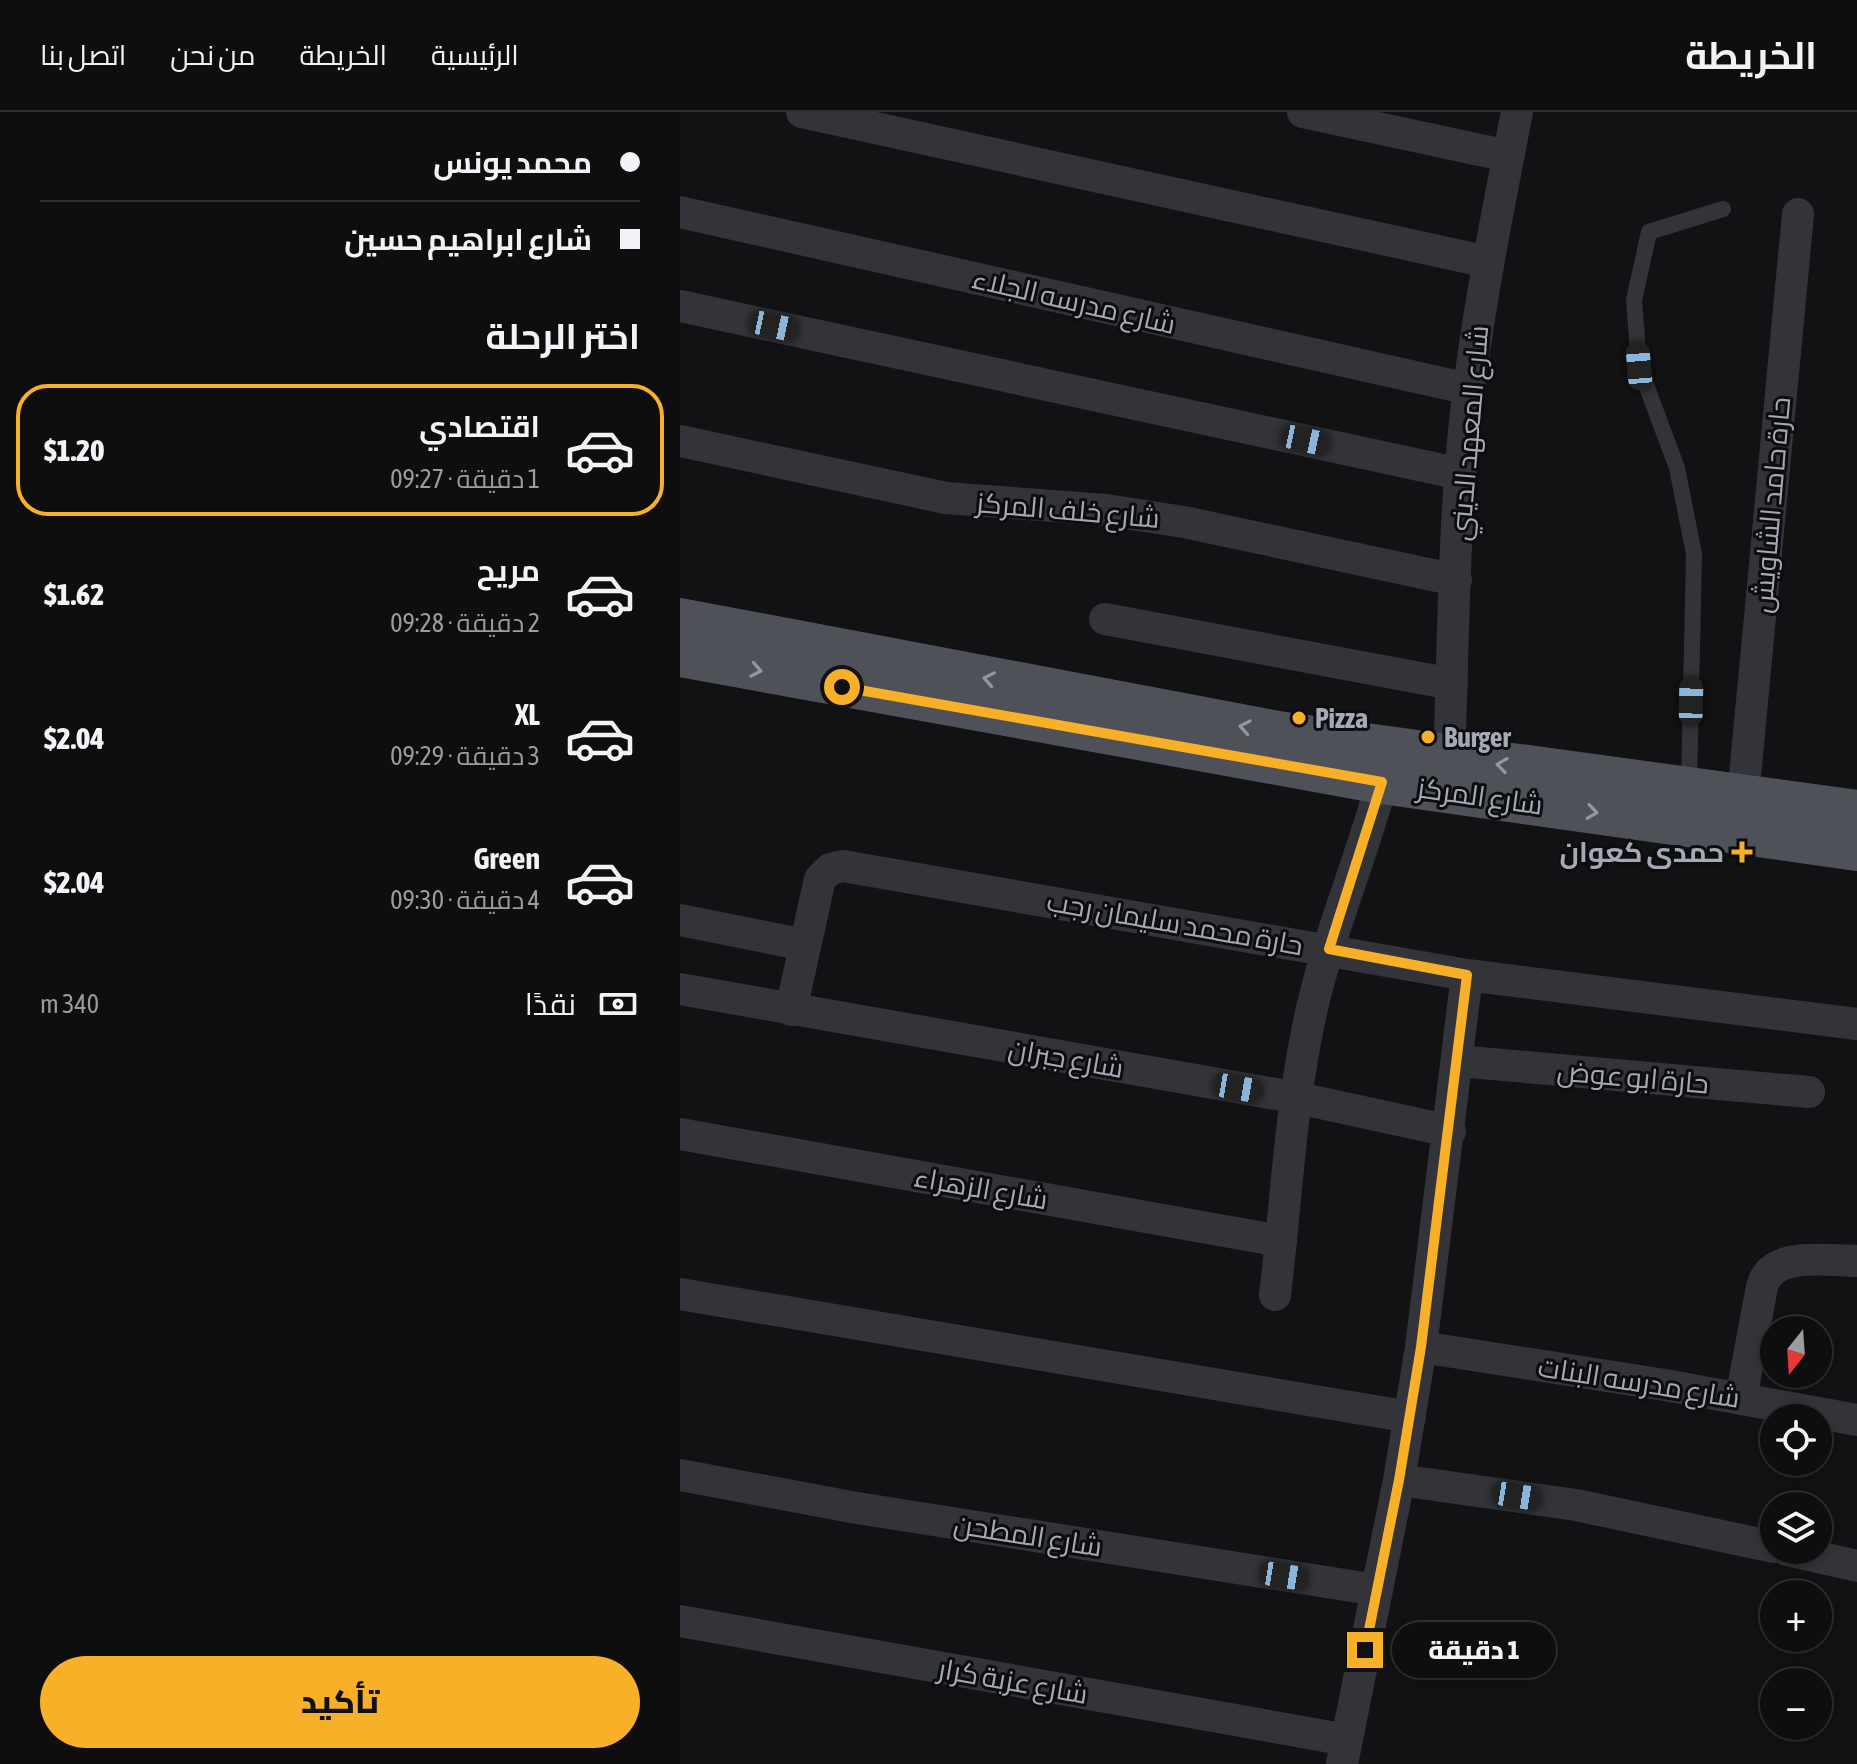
<!DOCTYPE html>
<html lang="ar">
<head>
<meta charset="utf-8">
<style>
  :root { --surface:#0e0e0f; --page:#1c1c1d; --text:#f1f3f6; --muted:#9b9c9e; --line:#2e2e2f; --accent:#f7b027 }
  body { margin:0; font-family:"Asap Condensed",Cairo,sans-serif; background:var(--page); color:var(--text); direction:rtl; height:100vh; display:flex; flex-direction:column; font-size:30px; white-space:nowrap }
  * { box-sizing:border-box; margin:0 }
  p { font-size:26px; color:var(--muted) }
  .icon { flex:none; width:44px; height:44px; fill:none; stroke:currentColor; stroke-width:2; stroke-linecap:round; stroke-linejoin:round }
  .map { position:relative; flex:1; overflow:hidden; direction:ltr }
  .sheet { display:flex; flex-direction:column; background:var(--surface); width:680px }
  .sheet>* { flex:none }
  .top-card { display:grid; align-content:center; height:176px; padding:0 40px; background:var(--surface) }
  .needle { width:52px; rotate:197deg }
  .controls { position:absolute; left:1080px; top:1204px; display:grid; gap:16px }
  .controls a { display:grid; place-items:center; width:72px; height:72px; border-radius:50%; background:var(--surface); box-shadow:0 4px 12px #0003,0 0 0 2px var(--line); font-size:40px }
  .end { position:absolute; width:36px; height:36px; margin:-18px; border:10px solid #f7b027; background:#111; box-shadow:0 0 0 4px #111 }
  .from { border-radius:50% }
  .bubble { position:absolute; height:56px; border-radius:28px; background:var(--surface); box-shadow:0 4px 12px #0003,0 0 0 2px var(--line); font-size:26px; font-weight:800; line-height:56px; text-align:center; direction:rtl }
  .car { position:absolute; width:24px; height:48px; margin:-24px -12px; border-radius:10px; box-shadow:0 0 6px 2px #0007; background:linear-gradient(#222 24%,#8ab4d8 0 40%,#222 0 76%,#8ab4d8 0 86%,#222 0) }
  .top-card b { display:flex; align-items:center; gap:28px; height:76px; font-size:30px }
  .top-card b+b { border-top:2px solid var(--line) }
  .top-card i { width:20px; height:20px; background:var(--text) }
  ul { padding:0; list-style:none }
  li { display:flex; align-items:center; gap:24px; height:132px; margin:0 16px 12px; padding:0 24px; border:4px solid transparent; border-radius:32px }
  li div { flex:1 }
  li b { display:block; font-size:30px }
  li em { font-style:normal; font-weight:800 }
  li.on { border-color:var(--accent) }
  li>.icon { width:72px; height:72px; stroke-width:1.5 }
  h2 { padding:0 40px; font-size:36px; line-height:96px }
  .pay { display:flex; align-items:center; gap:20px; height:88px; padding:0 40px; font-size:30px }
  .pay p { margin-inline-start:auto }
  .action { display:flex; gap:16px; margin-top:auto; padding:16px 40px }
  .action a { flex:1; height:92px; border-radius:48px; background:var(--accent); color:#111; font-size:32px; font-weight:800; line-height:92px; text-align:center }
  header { display:flex; align-items:center; gap:48px; box-sizing:border-box; height:112px; padding:0 40px; background:var(--surface); border-bottom:2px solid var(--line) }
  header strong { font-size:38px }
  nav { display:flex; gap:44px; margin-inline-start:auto; font-size:28px }
  main { display:flex; flex:1; min-height:0 }
  .map>svg:first-child { display:block }
  .lines { fill:none; stroke-linecap:round; stroke-linejoin:round }
  .lane { stroke:#333439; stroke-width:16 }
  .street { stroke:#333439; stroke-width:32 }
  .primary { stroke:#4f5158; stroke-width:44 }
  .oneway { stroke:#9297a2 }
  .route { stroke:#f7b027; stroke-width:10 }
  .poi-dot { fill:#f7b027; stroke:#0d0d0f; stroke-width:3 }
  .labels { text-anchor:middle; dominant-baseline:central; stroke-width:6; stroke-linejoin:round; paint-order:stroke }
  .street-label { font-size:28px; fill:#a3a9b5; stroke:#0d0d0f }
  .poi-label { font-size:28px; font-weight:bold; fill:#a3a9b5; stroke:#0d0d0f; text-anchor:start }
</style>
</head>
<body>
<header>
<strong>الخريطة</strong>
<nav><a>الرئيسية</a><a>الخريطة</a><a>من نحن</a><a>اتصل بنا</a></nav>
</header>
<main>
<div class="map">
<svg width="1177" height="1652" viewBox="0 0 1177 1652">
  <rect width="100%" height="100%" fill="#121214"/>
  <g class="lines">
    <!-- lane -->
    <path class="lane" d="M 1009,674 L 1014,442 L 997,356 L 959,254 L 954,188 L 969,120 L 1043,97"/>
    <!-- street -->
    <path class="street" d="M 122,0 L 808,150
      M 623,0 L 828,44
      M 0,100 L 789,277
      M 0,194 L 781,362
      M 0,329 L 266,386 L 426,398 L 504,410 L 776,468
      M 425,507 L 772,572
      M 769,646 C 774,523 773,398 789,276 C 801,183 819,92 837,0
      M 1063,685 L 1118,102
      M 0,808 L 125,833
      M 0,877 L 618,986 L 770,1019
      M 111,898 L 140,767 L 150,757 L 163,754 L 787,863 L 1177,912
      M 778,949 L 1129,980
      M 0,1022 L 601,1129
      M 0,1182 L 730,1305
      M 595,1183 C 606,1093 610,999 629,910 C 646,828 680,751 702,670
      M 741,1235 L 985,1273 L 1177,1308
      M 1061,1287 L 1082,1175 C 1091,1138 1147,1149 1177,1149
      M 0,1363 L 171,1395 L 697,1478
      M 719,1368 L 896,1393 L 1094,1435
      M 1107,1438 L 1177,1454
      M 0,1509 L 667,1628
      M 662,1652 L 719,1368 L 741,1235 L 787,863"/>
    <!-- primary -->
    <path class="primary" d="M 0,508 L 598,621 L 1177,700
      M 0,543 L 702,670 L 1177,737"/>
  </g>
  <!-- one-way arrows -->
  <defs><path id="oneway-chevron" d="M-2-3.5L2.5 0L-2 3.5" fill="none" stroke-width="1.6" stroke-linecap="round" stroke-linejoin="round" transform="scale(2)"/></defs>
  <g class="oneway">
    <use href="#oneway-chevron" transform="translate(76 558) rotate(11)"/>
    <use href="#oneway-chevron" transform="translate(309 567) rotate(-169)"/>
    <use href="#oneway-chevron" transform="translate(565 615) rotate(-170)"/>
    <use href="#oneway-chevron" transform="translate(822 653) rotate(-172)"/>
    <use href="#oneway-chevron" transform="translate(912 700) rotate(8)"/>
  </g>
  <g class="lines">
    <!-- route -->
    <path class="route" d="M 162,575 L 702,670 L 649,837 L 787,863 L 741,1235 L 719,1368 L 685,1538"/>
  </g>
  <!-- markers -->
  <g class="poi-dot">
    <circle cx="619" cy="606" r="8"/>
    <circle cx="748" cy="625" r="8"/>
    <path d="M1058 728h8v8h8v8h-8v8h-8v-8h-8v-8h8z"/>
  </g>
  <g class="labels">
    <!-- street labels -->
    <g class="street-label">
      <text transform="translate(394 189) rotate(13)">شارع مدرسه الجلاء</text>
      <text transform="translate(789 321) rotate(-85)">شارع المعهد الديني</text>
      <text transform="translate(1091 393) rotate(-85)">حارة حامد الشاويش</text>
      <text transform="translate(388 398) rotate(5)">شارع خلف المركز</text>
      <text transform="translate(800 684) rotate(8)">شارع المركز</text>
      <text transform="translate(495 811) rotate(10)">حارة محمد سليمان رجب</text>
      <text transform="translate(386 946) rotate(10)">شارع جبران</text>
      <text transform="translate(953 965) rotate(5)">حارة ابو عوض</text>
      <text transform="translate(301 1076) rotate(10)">شارع الزهراء</text>
      <text transform="translate(959 1270) rotate(9)">شارع مدرسه البنات</text>
      <text transform="translate(348 1423) rotate(9)">شارع المطحن</text>
      <text transform="translate(333 1569) rotate(10)">شارع عزبة كرار</text>
    </g>
    <!-- poi labels -->
    <g class="poi-label">
      <text x="635" y="606">Pizza</text>
      <text x="764" y="625">Burger</text>
      <text x="1044" y="740" text-anchor="end">حمدى كعوان</text>
    </g>
  </g>
</svg>
<div class="controls">
<a><svg class="needle" viewBox="-14 -14 28 28"><path d="M0-13l5 13h-10z" fill="#e53935"/><path d="M0 13l5-13h-10z" fill="#9b9c9e"/></svg></a>
<a><svg class="icon" aria-label="locate" viewBox="0 0 24 24"><circle cx="12" cy="12" r="6"/><path d="M12 2v4M12 18v4M2 12h4M18 12h4"/></svg></a>
<a><svg class="icon" aria-label="layers" viewBox="0 0 24 24"><path d="M12 4l9 5-9 5-9-5zM3 14l9 5 9-5"/></svg></a>
<a>+</a>
<a>−</a>
</div>
<i class="end from" style="left:162px;top:575px"></i>
<i class="end" style="left:685px;top:1538px"></i>
<div class="bubble" style="left:712px;top:1510px;width:164px">1 دقيقة</div>
<i class="car" style="left:94px;top:214px;rotate:102deg"></i>
<i class="car" style="left:959px;top:254px;rotate:355deg"></i>
<i class="car" style="left:625px;top:328px;rotate:102deg"></i>
<i class="car" style="left:1011px;top:589px;rotate:1deg"></i>
<i class="car" style="left:558px;top:976px;rotate:100deg"></i>
<i class="car" style="left:837px;top:1384px;rotate:99deg"></i>
<i class="car" style="left:604px;top:1464px;rotate:99deg"></i>
</div>
<section class="sheet">
<div class="top-card">
<b><i class="from"></i>محمد يونس</b>
<b><i></i>شارع ابراهيم حسين</b>
</div>
<h2>اختر الرحلة</h2>
<ul>
<li class="on"><svg class="icon" aria-label="car" viewBox="0 0 24 24"><path d="M5 17H2v-5l4-1 3-4h7l3 4 3 1v5h-3M9 17h6M6 11h13"/><circle cx="7" cy="17" r="2"/><circle cx="17" cy="17" r="2"/></svg><div><b>اقتصادي</b><p>1 دقيقة · 09:27</p></div><em>$1.20</em></li>
<li><svg class="icon" aria-label="car" viewBox="0 0 24 24"><path d="M5 17H2v-5l4-1 3-4h7l3 4 3 1v5h-3M9 17h6M6 11h13"/><circle cx="7" cy="17" r="2"/><circle cx="17" cy="17" r="2"/></svg><div><b>مريح</b><p>2 دقيقة · 09:28</p></div><em>$1.62</em></li>
<li><svg class="icon" aria-label="car" viewBox="0 0 24 24"><path d="M5 17H2v-5l4-1 3-4h7l3 4 3 1v5h-3M9 17h6M6 11h13"/><circle cx="7" cy="17" r="2"/><circle cx="17" cy="17" r="2"/></svg><div><b>XL</b><p>3 دقيقة · 09:29</p></div><em>$2.04</em></li>
<li><svg class="icon" aria-label="car" viewBox="0 0 24 24"><path d="M5 17H2v-5l4-1 3-4h7l3 4 3 1v5h-3M9 17h6M6 11h13"/><circle cx="7" cy="17" r="2"/><circle cx="17" cy="17" r="2"/></svg><div><b>Green</b><p>4 دقيقة · 09:30</p></div><em>$2.04</em></li>
</ul>
<div class="pay"><svg class="icon" aria-label="cash" viewBox="0 0 24 24"><path d="M3 7h18v10H3z"/><circle cx="12" cy="12" r="2"/></svg>نقدًا<p>340 m</p></div>
<div class="action"><a>تأكيد</a></div>
</section>
</main>
</body>
</html>
